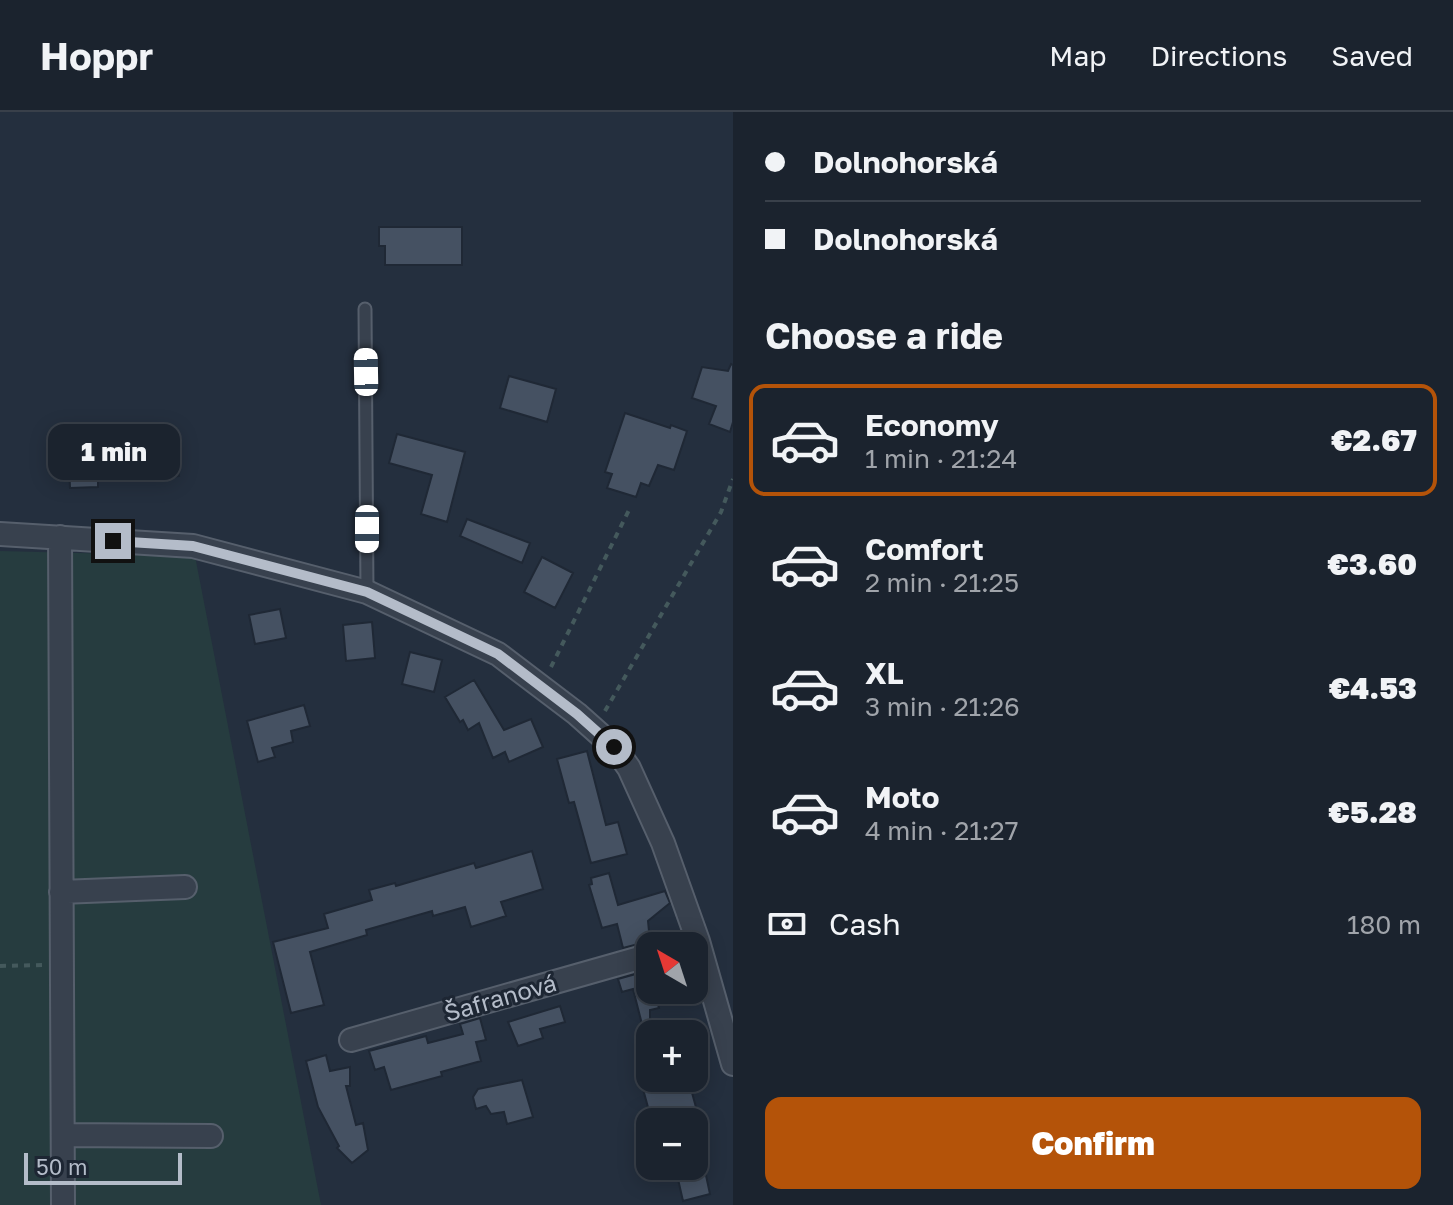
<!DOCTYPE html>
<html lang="en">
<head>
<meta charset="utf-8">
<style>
  :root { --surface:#1b232e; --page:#282f3a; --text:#f1f3f6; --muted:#a0a4aa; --line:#39404a; --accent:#b45309 }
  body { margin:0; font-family:"Golos Text",sans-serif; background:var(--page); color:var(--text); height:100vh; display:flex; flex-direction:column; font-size:30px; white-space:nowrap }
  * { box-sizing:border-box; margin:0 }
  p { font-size:26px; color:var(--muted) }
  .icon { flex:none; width:44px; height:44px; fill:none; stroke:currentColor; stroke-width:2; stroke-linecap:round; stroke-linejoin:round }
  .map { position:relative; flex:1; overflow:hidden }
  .sheet { display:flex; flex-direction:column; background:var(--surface); width:720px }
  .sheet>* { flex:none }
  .banner { display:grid; align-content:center; height:176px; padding:0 32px; background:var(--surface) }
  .needle { width:52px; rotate:321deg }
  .buttons { position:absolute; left:636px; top:820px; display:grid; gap:16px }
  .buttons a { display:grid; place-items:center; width:72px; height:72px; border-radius:16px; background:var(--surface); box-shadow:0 4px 20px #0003,0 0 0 2px var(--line); font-size:40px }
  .scale { position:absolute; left:24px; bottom:20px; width:158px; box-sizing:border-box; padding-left:8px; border:4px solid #b4bcc9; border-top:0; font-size:22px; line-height:28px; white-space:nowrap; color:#b4bcc9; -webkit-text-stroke:6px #1d2633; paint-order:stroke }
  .end { position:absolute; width:36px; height:36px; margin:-18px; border:10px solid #b4bcc9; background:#111; box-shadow:0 0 0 4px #111 }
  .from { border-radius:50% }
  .bubble { position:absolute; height:56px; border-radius:16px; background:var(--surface); box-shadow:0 4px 20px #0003,0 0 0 2px var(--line); font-size:26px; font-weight:800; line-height:56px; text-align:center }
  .car { position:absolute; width:24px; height:48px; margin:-24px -12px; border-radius:10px; box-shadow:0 0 6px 2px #0007; background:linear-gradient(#fff 24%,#345 0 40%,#fff 0 76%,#345 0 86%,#fff 0) }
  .banner b { display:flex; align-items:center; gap:28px; height:76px; font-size:30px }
  .banner b+b { border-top:2px solid var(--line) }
  .banner i { width:20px; height:20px; background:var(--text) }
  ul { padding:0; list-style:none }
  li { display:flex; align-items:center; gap:24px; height:112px; margin:0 16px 12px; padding:0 16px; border:4px solid transparent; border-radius:16px }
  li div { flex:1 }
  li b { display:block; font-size:30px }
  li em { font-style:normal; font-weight:800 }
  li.current { border-color:var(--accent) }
  li>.icon { width:72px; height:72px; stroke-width:1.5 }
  h2 { padding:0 32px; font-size:36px; line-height:96px }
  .pay { display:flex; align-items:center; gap:20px; height:88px; padding:0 32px; font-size:30px }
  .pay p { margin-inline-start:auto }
  .primary-button { display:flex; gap:16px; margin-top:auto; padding:16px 32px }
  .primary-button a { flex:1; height:92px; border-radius:16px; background:var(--accent); color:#fff; font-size:32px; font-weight:800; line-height:92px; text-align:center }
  header { display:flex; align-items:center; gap:48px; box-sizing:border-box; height:112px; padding:0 40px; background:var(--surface); border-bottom:2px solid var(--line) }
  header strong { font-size:38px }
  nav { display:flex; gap:44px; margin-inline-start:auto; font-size:28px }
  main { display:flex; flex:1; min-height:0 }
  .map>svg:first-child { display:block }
  .green { fill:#263c3f }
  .building { fill:#455162; stroke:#1f2835; stroke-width:2 }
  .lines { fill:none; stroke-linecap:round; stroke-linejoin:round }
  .service-casing { stroke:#565f6c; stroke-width:15 }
  .minor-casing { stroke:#565f6c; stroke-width:26 }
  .path { stroke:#44595c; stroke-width:4; stroke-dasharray:6 6; stroke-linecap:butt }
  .service { stroke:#38414e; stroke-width:11 }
  .minor { stroke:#38414e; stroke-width:22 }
  .route { stroke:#b4bcc9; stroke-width:10 }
  .labels { text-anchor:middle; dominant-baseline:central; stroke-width:6; stroke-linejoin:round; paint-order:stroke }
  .street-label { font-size:24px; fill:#b4bcc9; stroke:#1d2633 }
</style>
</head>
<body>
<header>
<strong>Hoppr</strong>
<nav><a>Map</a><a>Directions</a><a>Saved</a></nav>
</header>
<main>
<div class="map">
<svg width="733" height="1093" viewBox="0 0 733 1093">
  <rect width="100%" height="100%" fill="#242f3e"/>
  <!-- green -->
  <path class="green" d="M 0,439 L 195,444 L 321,1093 L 0,1093 Z"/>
  <!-- building -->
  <path class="building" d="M 379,115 L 462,115 L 462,153 L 385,153 L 385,134 L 379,134 Z
    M 731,252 L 733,253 L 733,310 L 730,320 L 709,312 L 716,294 L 692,286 L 702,255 L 728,259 Z
    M 509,264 L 556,277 L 547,310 L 500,296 Z
    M 625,301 L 670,316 L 671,313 L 687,319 L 674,358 L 658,353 L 649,374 L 641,371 L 636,385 L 607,376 L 612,362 L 605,360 Z
    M 157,316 L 159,337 L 176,335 L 179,364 L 144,369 L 98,367 L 98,375 L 70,376 L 69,350 L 127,348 L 125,320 Z
    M 397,322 L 465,340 L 447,410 L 421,402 L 432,363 L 389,351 Z
    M 467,407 L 530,431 L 522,451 L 460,424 Z
    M 542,445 L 573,461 L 555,496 L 524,480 Z
    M 280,497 L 286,526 L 255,532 L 249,503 Z
    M 372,510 L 375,546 L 346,549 L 343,513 Z
    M 410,540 L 442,548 L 434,580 L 402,572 Z
    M 474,568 L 504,618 L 531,607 L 543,635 L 509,650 L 505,640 L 493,646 L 479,611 L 468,618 L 463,608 L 460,610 L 445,585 Z
    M 304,593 L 310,614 L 291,619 L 293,630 L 272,636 L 275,645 L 258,650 L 247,609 Z
    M 587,639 L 606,713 L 618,710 L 627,742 L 591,751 L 574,690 L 569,691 L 557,647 Z
    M 532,739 L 543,777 L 501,790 L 506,804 L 471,815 L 465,795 L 433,804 L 432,799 L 366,818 L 367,823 L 310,840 L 324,893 L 291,901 L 273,830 L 328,816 L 324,802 L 372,788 L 369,778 L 395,771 L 396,774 L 474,751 L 476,756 Z
    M 609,761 L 618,793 L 665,779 L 670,791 L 648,809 L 650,829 L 623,836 L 617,812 L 602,816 L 589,773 L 592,772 L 591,766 Z
    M 650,858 L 650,878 L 654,878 L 659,896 L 650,898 L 650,919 L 644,920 L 633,877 L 622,880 L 618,867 Z
    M 560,894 L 565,910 L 540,917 L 543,926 L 518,934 L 508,910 Z
    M 480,906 L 486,928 L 476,930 L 481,949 L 441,960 L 442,964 L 391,978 L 384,955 L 375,958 L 369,939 L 426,924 L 428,931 L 463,922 L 460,912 Z
    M 326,943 L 330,959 L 350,955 L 350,974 L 346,974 L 356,1013 L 363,1011 L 368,1038 L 352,1051 L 337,1036 L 339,1034 L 318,995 L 306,949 Z
    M 640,966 L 688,966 L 700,1010 L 652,1010 Z
    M 522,968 L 533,1005 L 507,1012 L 504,1000 L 491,1002 L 486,994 L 476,997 L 473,985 L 478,977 Z
    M 675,1054 L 704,1054 L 710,1082 L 683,1089 Z"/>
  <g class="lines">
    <!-- service casing -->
    <g class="service-casing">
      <path id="service" d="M 365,197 L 367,480"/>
    </g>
    <!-- minor casing -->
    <g class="minor-casing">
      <path id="minor" d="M 0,422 L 193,434 L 367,480 L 498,542 L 577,602 L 614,635 L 629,656 L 663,731 L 698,829 L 733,952
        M 60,425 L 63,1093
        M 61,780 L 185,775
        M 351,928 L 650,843
        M 63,1023 L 211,1024"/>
    </g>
    <!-- path -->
    <path class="path" d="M 551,555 L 630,396
      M 605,599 L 721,400 L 733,367
      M 0,854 L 42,853"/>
    <!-- service -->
    <use href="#service" class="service"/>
    <!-- minor -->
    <use href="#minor" class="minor"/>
  </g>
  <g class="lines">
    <!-- route -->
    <path class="route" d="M 113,429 L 193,434 L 367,480 L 498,542 L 577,602 L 614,635"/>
  </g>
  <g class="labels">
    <!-- street labels -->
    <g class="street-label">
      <text transform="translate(500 885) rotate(-16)">Šafranová</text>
    </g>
  </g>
</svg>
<div class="buttons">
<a><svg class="needle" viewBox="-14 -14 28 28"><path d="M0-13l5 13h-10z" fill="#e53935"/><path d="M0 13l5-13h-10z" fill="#a0a4aa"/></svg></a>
<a>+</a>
<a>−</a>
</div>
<div class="scale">50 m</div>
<i class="end from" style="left:614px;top:635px"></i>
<i class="end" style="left:113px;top:429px"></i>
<div class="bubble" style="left:48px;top:312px;width:132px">1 min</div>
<i class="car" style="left:366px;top:260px;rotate:359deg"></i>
<i class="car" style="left:367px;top:417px;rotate:180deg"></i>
</div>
<section class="sheet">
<div class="banner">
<b><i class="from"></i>Dolnohorská</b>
<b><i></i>Dolnohorská</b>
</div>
<h2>Choose a ride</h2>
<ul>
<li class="current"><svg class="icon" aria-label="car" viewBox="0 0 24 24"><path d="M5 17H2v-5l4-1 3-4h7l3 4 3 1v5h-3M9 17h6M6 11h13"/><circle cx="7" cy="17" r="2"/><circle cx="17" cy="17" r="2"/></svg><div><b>Economy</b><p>1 min · 21:24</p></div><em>€2.67</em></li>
<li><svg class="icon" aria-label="car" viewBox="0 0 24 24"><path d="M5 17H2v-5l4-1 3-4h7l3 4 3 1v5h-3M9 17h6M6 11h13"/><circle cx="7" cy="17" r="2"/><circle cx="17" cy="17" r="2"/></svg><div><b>Comfort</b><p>2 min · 21:25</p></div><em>€3.60</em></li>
<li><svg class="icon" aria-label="car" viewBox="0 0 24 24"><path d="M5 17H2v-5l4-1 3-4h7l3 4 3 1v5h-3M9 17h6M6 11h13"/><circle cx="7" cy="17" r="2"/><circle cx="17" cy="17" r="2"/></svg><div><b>XL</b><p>3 min · 21:26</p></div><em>€4.53</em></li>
<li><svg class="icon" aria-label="car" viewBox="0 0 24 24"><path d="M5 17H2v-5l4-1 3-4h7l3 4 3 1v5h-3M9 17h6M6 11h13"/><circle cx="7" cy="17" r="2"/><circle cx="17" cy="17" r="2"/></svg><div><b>Moto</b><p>4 min · 21:27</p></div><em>€5.28</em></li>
</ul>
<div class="pay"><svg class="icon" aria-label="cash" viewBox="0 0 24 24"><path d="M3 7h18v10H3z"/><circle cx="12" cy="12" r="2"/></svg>Cash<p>180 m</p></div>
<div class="primary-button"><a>Confirm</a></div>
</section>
</main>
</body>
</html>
